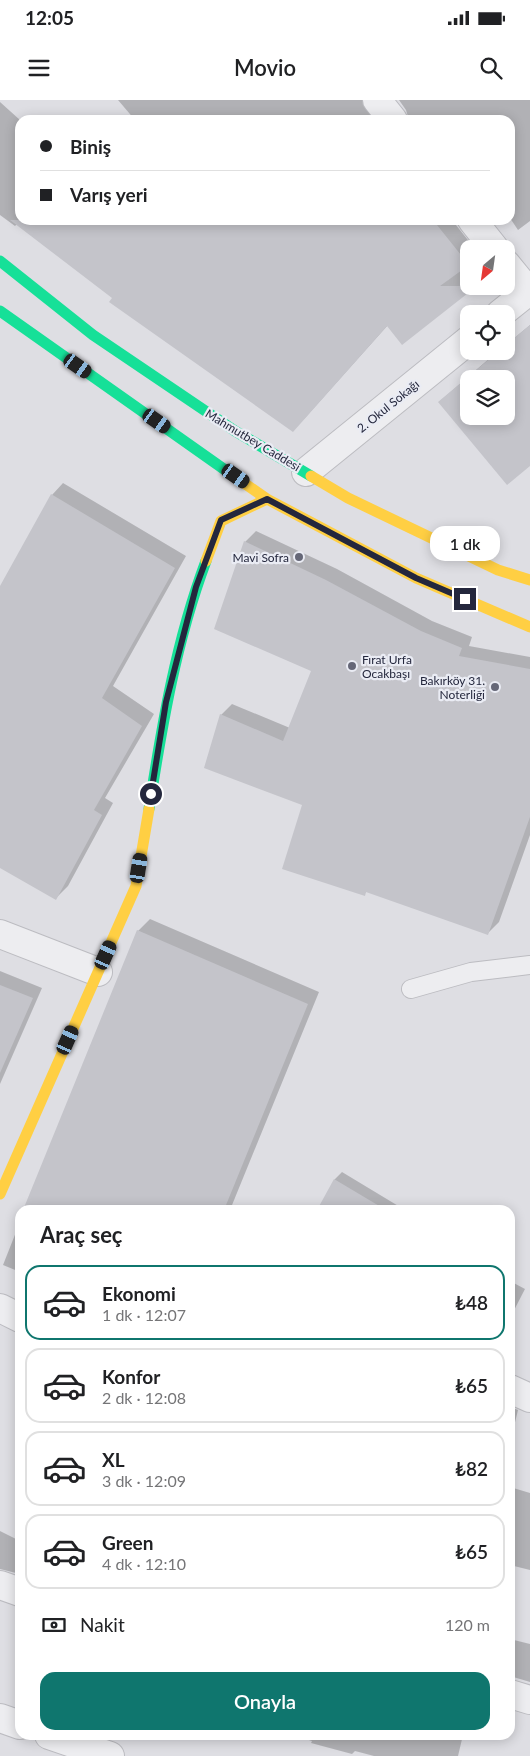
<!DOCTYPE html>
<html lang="tr">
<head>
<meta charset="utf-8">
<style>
  :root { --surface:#fff; --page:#f2f2f2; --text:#202124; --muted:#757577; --line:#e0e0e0; --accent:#0f766e }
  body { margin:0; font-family:Lato,sans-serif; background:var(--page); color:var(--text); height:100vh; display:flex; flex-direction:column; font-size:19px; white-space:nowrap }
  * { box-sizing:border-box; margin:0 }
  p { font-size:16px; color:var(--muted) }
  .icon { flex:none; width:28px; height:28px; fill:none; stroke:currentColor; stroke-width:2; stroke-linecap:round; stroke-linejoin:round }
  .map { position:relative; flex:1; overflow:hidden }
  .panel { position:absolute; left:15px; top:1105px; width:500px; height:535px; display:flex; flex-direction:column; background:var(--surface); border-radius:15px; box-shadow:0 2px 12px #0003 }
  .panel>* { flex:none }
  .guide { position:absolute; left:15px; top:15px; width:500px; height:110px; border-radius:15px; box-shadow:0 2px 12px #0003; display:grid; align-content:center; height:110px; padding:0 25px; background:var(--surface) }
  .needle { width:32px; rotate:209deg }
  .tools { position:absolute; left:460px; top:140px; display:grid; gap:10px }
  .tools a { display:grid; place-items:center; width:55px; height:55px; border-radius:10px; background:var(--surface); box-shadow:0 2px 12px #0003; font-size:25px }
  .end { position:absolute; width:22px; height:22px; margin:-11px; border:6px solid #24273d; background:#fff; box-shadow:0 0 0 2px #fff }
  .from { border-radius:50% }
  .bubble { position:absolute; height:35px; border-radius:15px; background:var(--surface); box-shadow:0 2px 12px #0003; font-size:16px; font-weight:600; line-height:35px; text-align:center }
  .car { position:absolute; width:15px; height:30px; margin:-15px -8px; border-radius:6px; box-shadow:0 0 4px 1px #0007; background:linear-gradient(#222 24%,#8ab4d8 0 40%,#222 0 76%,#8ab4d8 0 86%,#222 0) }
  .guide b { display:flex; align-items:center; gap:18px; height:48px; font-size:19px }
  .guide b+b { border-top:1px solid var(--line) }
  .guide i { width:12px; height:12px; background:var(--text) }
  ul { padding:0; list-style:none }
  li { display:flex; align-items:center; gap:15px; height:75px; margin:0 10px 8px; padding:0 15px; border:2px solid var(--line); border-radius:15px }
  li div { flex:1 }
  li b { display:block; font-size:19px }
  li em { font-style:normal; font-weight:600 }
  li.active { border-color:var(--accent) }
  li>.icon { width:45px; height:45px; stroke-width:1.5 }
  h2 { padding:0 25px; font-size:22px; line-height:60px }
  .pay { display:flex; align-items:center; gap:12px; height:55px; padding:0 25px; font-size:19px }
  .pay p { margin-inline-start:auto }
  .action { display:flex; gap:10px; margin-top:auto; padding:10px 25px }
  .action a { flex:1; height:58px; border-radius:15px; background:var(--accent); color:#fff; font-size:20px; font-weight:600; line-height:58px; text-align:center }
  .status { display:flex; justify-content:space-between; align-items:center; height:35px; padding:0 25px; background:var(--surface); direction:ltr }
  .status svg { height:14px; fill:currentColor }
  header { display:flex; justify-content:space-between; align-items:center; height:65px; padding:0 25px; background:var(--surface); font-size:22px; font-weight:600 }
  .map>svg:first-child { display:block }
  .shadow { fill:#0003; fill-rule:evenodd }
  .building { fill:#c4c4ca; fill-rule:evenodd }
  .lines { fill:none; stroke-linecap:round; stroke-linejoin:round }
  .lane-casing { stroke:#bcbcc1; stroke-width:20 }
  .street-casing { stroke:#bcbcc1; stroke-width:30 }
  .lane { stroke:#ededf0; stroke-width:18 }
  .street { stroke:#ededf0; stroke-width:28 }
  .fast { stroke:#16e098; stroke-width:11 }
  .slow { stroke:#ffcf43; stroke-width:11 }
  .route { stroke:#24273d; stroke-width:6 }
  .poi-dot { fill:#656777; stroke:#eaecf4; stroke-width:2 }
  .labels { text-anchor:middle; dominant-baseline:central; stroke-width:4.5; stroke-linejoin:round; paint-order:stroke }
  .street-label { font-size:12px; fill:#24273d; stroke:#eaecf4 }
  .poi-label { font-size:12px; fill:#24273d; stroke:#eaecf4; text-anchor:end }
</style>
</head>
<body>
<div class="status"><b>12:05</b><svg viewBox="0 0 49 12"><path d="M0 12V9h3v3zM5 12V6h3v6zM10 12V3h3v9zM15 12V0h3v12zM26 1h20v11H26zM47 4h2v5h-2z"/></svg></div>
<header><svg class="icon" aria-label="menu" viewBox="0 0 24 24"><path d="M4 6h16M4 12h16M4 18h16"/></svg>Movio<svg class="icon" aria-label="search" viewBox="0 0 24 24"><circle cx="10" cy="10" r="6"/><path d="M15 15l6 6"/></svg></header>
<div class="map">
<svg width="530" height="1656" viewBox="0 0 530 1656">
  <rect width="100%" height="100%" fill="#dedee3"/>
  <!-- shadow -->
  <path class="shadow" d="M 118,0 L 376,0 L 393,20 L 135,20 Z
    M 399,0 L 530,0 L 530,121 L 518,130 L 510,118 L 510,20 L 409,20 L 406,10 Z
    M 0,2 L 20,20 L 20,120 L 452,120 L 475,149 L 469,149 L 469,186 L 388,225 L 304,319 L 114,198 L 17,124 L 15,126 L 0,115 Z
    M 530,225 L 530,364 L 439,302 L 498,251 L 506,251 L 506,245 ZM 469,279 L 506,279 L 506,316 L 469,316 Z
    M 63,383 L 186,456 L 113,586 L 154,614 L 105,698 L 113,703 L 68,786 L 56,798 L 0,767 L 0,489 L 52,395 Z
    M 256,431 L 337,469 L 432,521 L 472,537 L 469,546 L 530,557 L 530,735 L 499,822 L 488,833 L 367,791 L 364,794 L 303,704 L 205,667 L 221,615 L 232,604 L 290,628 L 313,571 L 245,442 Z
    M 150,819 L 319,892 L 230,1110 L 25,1110 L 138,831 Z
    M 0,871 L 42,888 L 0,984 Z
    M 342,1072 L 405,1110 L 319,1110 L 335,1079 Z
    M 20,1122 L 20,1172 L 3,1165 Z
    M 510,1181 L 525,1189 L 510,1218 Z
    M 510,1307 L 518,1310 L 510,1343 Z
    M 510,1387 L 530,1393 L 530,1470 L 510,1465 Z
    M 0,1431 L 20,1441 L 20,1474 L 0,1469 Z
    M 510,1539 L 530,1544 L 530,1582 L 510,1576 Z
    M 292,1635 L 463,1635 L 458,1656 L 374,1656 L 355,1651 L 352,1654 L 311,1643 L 312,1641 Z"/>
  <!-- building -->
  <path class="building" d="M 10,120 L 433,120 L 469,165 L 440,186 L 477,186 L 402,245 L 387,226 L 293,332 L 109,202 L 112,198 Z
    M 530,225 L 530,366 L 507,385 L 438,302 L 499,251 L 506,251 L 506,245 ZM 469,279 L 506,279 L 506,316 L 469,316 Z
    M 51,394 L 175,468 L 102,598 L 142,626 L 94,710 L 102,715 L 56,800 L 0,768 L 0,486 Z
    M 244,441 L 326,480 L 421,531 L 462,548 L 459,556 L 530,569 L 530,717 L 488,835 L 366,792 L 365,796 L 282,769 L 302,705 L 204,668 L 220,614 L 283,641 L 311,571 L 214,529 Z
    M 137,830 L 308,904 L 224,1110 L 23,1110 Z
    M 0,885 L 33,898 L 0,973 Z
    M 334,1079 L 386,1110 L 317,1110 Z"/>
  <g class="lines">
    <!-- lane casing -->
    <g class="lane-casing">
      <path id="lane" d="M 411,889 L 471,872 L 530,865"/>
    </g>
    <!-- street casing -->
    <g class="street-casing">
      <path id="street" d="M 377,0 L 393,20
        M 472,120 L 495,149
        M 506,164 L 528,191
        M 500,214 L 530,190
        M 306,372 L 469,240
        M 0,834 L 98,872
        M 0,1208 L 20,1218
        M 510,1289 L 530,1298
        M 0,1485 L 20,1492
        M 510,1594 L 530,1600
        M 0,1618 L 20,1625
        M 49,1635 L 110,1656"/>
    </g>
    <!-- lane -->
    <use href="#lane" class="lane"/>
    <!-- street -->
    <use href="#street" class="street"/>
    <!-- fast -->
    <path class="fast" d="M 0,161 L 93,235 L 235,331 L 311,376
      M 0,211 L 228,372
      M 149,709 C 162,625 176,541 206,461"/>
    <!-- slow -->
    <path class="slow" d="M 228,372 L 267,399 L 416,478 L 530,527
      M 311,376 L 348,398 L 498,470 L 530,480
      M 206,461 L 221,421 L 267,399
      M 0,1094 L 136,786 L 149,709"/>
  </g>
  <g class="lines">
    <!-- route -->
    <path class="route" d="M 151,694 L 166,602 L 196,487 L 221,420 L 267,399 L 416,478 L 465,499"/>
  </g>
  <!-- markers -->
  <g class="poi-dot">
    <circle cx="299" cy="457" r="5"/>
    <circle cx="352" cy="566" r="5"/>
    <circle cx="495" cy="587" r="5"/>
  </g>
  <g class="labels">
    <!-- street labels -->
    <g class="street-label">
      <text transform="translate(388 306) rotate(-39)">2. Okul Sokağı</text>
      <text transform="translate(253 340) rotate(31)">Mahmutbey Caddesi</text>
    </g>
    <!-- poi labels -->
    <g class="poi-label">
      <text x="289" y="457">Mavi Sofra</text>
      <text x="362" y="559" text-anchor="start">Fırat Urfa<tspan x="362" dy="14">Ocakbaşı</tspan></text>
      <text x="485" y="580">Bakırköy 31.<tspan x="485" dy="14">Noterliği</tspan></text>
    </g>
  </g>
</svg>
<div class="tools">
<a><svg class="needle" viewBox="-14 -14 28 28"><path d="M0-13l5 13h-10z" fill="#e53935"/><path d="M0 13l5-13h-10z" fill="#757577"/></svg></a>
<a><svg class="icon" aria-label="locate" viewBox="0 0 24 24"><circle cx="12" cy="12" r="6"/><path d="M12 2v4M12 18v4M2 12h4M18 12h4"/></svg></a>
<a><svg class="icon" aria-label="layers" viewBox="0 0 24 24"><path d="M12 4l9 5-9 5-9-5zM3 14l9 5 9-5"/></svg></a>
</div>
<i class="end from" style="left:151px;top:694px"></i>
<i class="end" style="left:465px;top:499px"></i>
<div class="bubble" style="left:430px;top:426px;width:70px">1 dk</div>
<i class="car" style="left:78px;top:266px;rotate:125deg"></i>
<i class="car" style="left:157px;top:321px;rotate:125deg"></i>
<i class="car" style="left:236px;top:376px;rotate:125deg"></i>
<i class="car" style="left:139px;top:768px;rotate:9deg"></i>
<i class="car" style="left:106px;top:855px;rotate:24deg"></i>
<i class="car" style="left:68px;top:940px;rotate:24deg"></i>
<div class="guide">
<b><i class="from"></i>Biniş</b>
<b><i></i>Varış yeri</b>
</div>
<section class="panel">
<h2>Araç seç</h2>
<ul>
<li class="active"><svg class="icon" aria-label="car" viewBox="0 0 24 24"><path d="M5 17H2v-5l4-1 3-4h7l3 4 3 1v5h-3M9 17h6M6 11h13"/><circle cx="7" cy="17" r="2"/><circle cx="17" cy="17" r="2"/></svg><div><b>Ekonomi</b><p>1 dk · 12:07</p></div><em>₺48</em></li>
<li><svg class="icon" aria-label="car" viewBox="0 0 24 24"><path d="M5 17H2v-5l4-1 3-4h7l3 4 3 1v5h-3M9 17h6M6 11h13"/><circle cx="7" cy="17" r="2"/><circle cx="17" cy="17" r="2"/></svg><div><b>Konfor</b><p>2 dk · 12:08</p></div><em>₺65</em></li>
<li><svg class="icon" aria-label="car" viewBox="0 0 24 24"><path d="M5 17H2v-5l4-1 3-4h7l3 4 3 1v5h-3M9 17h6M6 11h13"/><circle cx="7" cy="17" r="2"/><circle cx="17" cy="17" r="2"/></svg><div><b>XL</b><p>3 dk · 12:09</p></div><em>₺82</em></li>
<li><svg class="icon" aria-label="car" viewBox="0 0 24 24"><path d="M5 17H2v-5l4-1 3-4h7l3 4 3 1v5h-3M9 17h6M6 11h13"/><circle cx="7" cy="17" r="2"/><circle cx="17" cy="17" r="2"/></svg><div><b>Green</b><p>4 dk · 12:10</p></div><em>₺65</em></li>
</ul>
<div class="pay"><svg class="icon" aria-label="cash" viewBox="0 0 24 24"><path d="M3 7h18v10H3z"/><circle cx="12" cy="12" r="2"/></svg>Nakit<p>120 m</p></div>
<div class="action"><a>Onayla</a></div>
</section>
</div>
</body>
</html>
